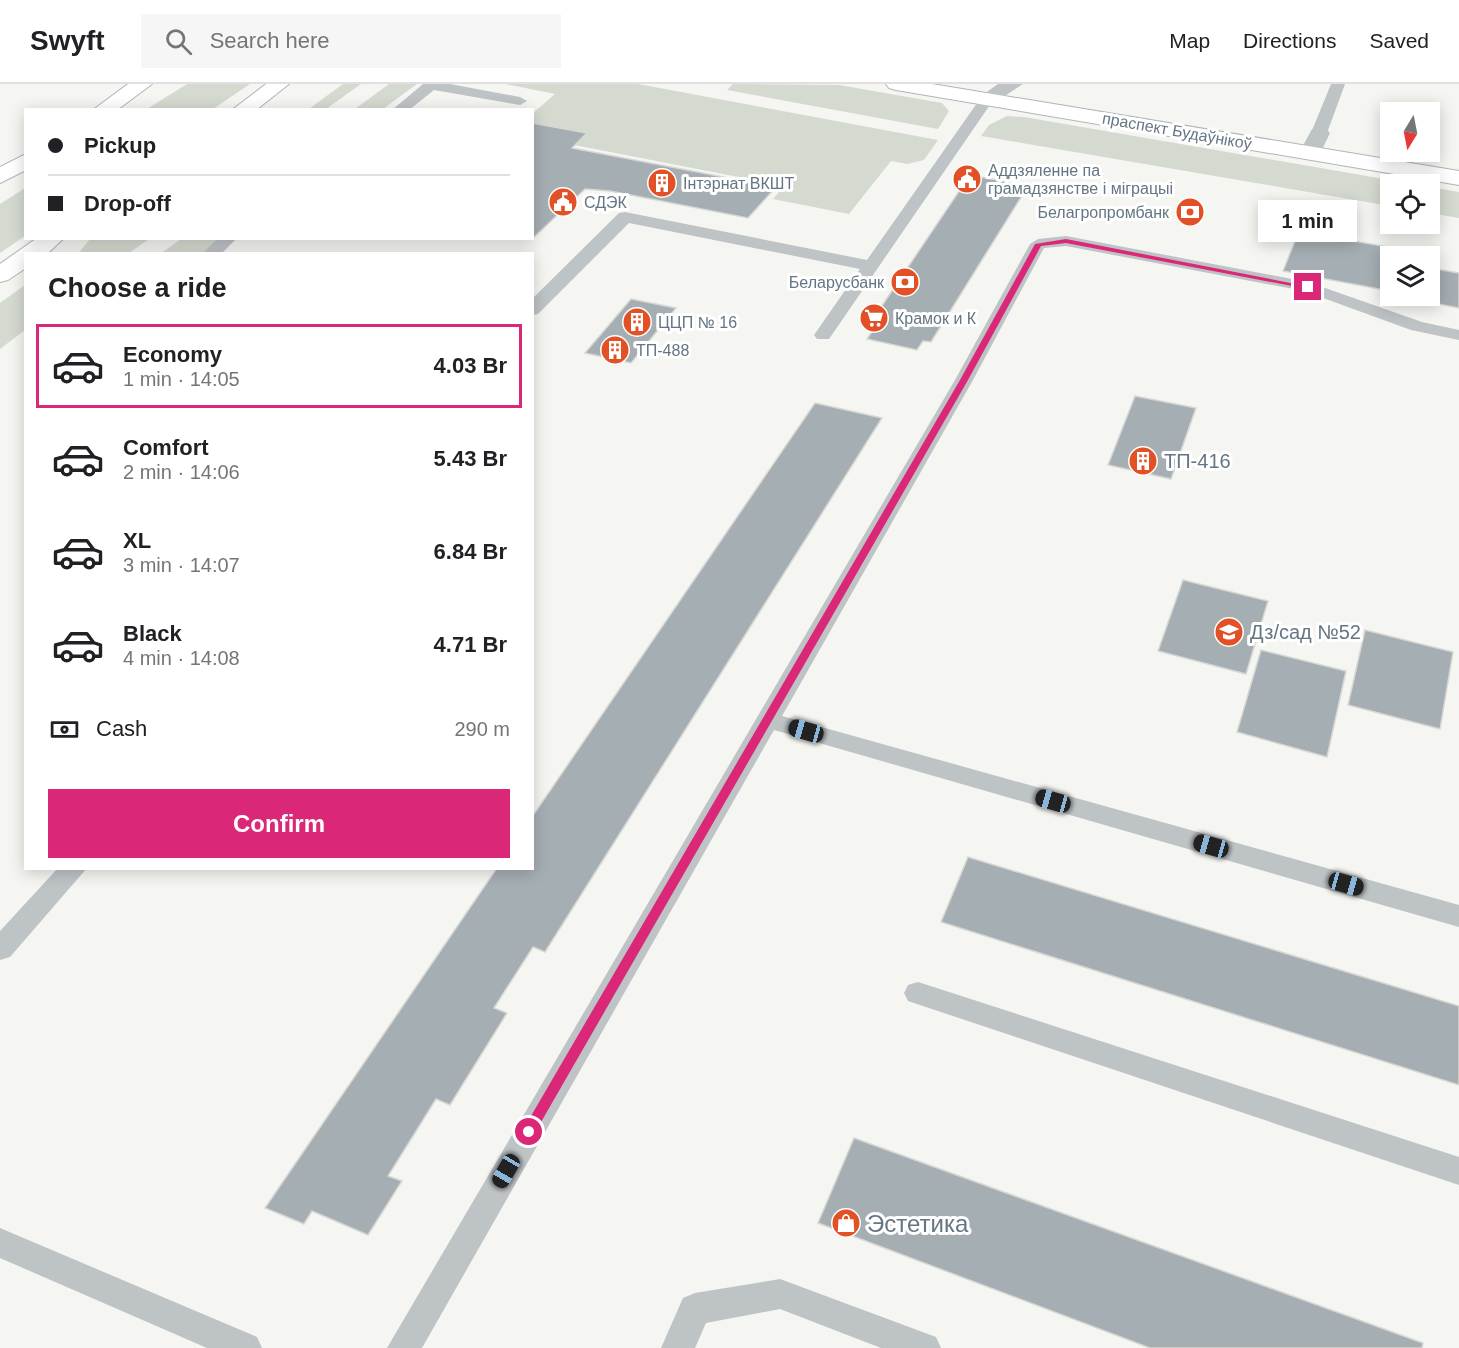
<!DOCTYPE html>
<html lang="en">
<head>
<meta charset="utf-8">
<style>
  :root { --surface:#fff; --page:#f6f6f6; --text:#202124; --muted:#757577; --line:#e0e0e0; --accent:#db2777 }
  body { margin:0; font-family:Helvetica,sans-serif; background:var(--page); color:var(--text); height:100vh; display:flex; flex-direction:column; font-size:22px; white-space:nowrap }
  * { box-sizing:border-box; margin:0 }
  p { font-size:20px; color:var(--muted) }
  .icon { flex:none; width:33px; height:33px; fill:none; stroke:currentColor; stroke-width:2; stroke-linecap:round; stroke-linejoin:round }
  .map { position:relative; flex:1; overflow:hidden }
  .panel { position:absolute; left:24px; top:168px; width:510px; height:618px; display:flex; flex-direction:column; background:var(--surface); border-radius:0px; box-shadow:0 3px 15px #0003 }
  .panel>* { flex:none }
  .top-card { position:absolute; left:24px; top:24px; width:510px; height:132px; border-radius:0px; box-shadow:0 3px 15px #0003; display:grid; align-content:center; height:132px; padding:0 24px; background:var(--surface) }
  .needle { width:39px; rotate:190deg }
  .tools { position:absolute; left:1380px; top:18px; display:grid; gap:12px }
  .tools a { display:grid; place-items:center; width:60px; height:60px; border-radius:0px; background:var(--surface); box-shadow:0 3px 15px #0003; font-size:30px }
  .end { position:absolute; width:27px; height:27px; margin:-14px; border:8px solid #db2777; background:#fff; box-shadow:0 0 0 3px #fff }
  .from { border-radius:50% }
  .bubble { position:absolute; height:42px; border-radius:0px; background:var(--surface); box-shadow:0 3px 15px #0003; font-size:20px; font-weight:800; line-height:42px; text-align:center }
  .car { position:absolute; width:18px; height:36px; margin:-18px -9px; border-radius:8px; box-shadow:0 0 4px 2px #0007; background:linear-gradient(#222 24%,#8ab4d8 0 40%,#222 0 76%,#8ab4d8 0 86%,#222 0) }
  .top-card b { display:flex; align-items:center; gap:21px; height:57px; font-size:22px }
  .top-card b+b { border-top:2px solid var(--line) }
  .top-card i { width:15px; height:15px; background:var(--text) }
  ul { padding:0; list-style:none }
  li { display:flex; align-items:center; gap:18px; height:84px; margin:0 12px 9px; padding:0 12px; border:3px solid transparent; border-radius:0px }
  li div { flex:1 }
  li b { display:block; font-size:22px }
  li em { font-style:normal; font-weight:800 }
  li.active { border-color:var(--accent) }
  li>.icon { width:54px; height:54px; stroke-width:1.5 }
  h2 { padding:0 24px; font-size:27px; line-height:72px }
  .pay { display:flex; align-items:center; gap:15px; height:66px; padding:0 24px; font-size:22px }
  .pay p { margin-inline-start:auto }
  .button { display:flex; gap:12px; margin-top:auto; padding:12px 24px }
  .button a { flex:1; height:69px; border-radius:0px; background:var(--accent); color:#fff; font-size:24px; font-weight:800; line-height:69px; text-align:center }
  header { display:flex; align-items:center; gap:36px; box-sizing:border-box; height:84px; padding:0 30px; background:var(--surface); border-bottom:2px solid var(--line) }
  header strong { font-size:28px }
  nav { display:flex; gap:33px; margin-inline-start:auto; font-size:21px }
  .search { width:420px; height:54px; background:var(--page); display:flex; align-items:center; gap:15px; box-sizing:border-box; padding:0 21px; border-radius:0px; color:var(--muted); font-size:22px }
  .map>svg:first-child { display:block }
  .green { fill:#d5dad1 }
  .building { fill:#a5aeb3; stroke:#d7d7d4; stroke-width:1.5 }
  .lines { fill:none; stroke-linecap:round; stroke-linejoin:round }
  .primary-casing { stroke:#b0b5b9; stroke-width:2 }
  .service { fill:#bec3c6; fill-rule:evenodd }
  .minor { fill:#bec3c6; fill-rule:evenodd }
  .primary { fill:#fff; fill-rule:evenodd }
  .route { fill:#db2777 }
  .labels { text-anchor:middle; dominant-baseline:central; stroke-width:6; stroke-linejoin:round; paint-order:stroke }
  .far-street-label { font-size:16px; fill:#647683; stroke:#fff }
  .far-poi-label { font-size:16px; fill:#647683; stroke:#fff; text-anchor:start }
  .poi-label { font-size:20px; fill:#647683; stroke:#fff; text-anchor:start }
  .near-poi-label { font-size:24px; fill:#647683; stroke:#fff; text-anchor:start }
</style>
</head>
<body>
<header>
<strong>Swyft</strong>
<div class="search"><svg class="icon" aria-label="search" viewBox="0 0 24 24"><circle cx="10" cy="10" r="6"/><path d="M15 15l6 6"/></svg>Search here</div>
<nav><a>Map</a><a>Directions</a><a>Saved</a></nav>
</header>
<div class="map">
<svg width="1459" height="1264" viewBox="0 0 1459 1264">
  <rect width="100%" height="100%" fill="#f5f5f2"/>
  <!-- green -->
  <path class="green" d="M 187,0 L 250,0 L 213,25 L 147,25 Z
    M 343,0 L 361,0 L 326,25 L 309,25 Z
    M 389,0 L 417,0 L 383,25 L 355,25 Z
    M 505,0 L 638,0 L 938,56 L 924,76 L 907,80 L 891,77 L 849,130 L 773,115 L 784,102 L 533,53 L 533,29 L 555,10 Z
    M 733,0 L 839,1 L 942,19 L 949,27 L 938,45 L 727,6 Z
    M 1007,32 L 1024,33 L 1413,100 L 1390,100 L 1390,122 L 981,52 L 989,41 Z
    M 1430,103 L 1459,108 L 1459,134 L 1430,129 Z
    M 25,104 L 25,152 L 0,169 L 0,120 Z
    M 91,154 L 149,154 L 149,155 L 129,169 L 82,169 L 80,167 Z
    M 181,155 L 225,155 L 206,169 L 160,170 Z
    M 25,201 L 25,246 L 0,265 L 0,219 Z"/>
  <!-- building -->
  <path class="building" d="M 532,39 L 587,49 L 572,64 L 776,103 L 748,134 L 610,107 L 585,105 L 532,155 Z
    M 970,91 L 1028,102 L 931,258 L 923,257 L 917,266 L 867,255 L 877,240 L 871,238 Z
    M 1299,147 L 1393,164 L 1391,169 L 1407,171 L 1390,172 L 1390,207 L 1283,187 Z
    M 1430,184 L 1459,189 L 1459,224 L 1418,216 L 1419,212 L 1430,212 Z
    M 631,215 L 676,224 L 631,279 L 585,269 Z
    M 1135,312 L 1196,324 L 1171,395 L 1108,381 Z
    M 815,319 L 882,334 L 545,868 L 533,863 L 494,924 L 507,929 L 450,1021 L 436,1015 L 413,1052 L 388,1092 L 402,1097 L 368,1151 L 312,1127 L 304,1140 L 265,1124 L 497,784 L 532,784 L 532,733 Z
    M 1183,496 L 1268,517 L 1246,590 L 1158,567 Z
    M 1365,546 L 1453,568 L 1440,645 L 1348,621 Z
    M 1261,566 L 1346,587 L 1327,673 L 1237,648 Z
    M 968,773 L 1459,922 L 1459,1001 L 941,838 Z
    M 854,1054 L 1423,1259 L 1422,1264 L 1150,1264 L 818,1139 Z"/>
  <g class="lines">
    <!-- primary casing -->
    <g class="primary-casing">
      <path id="primary" d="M 128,0 L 152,0 L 117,26 L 93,26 Z
        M 266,0 L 289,0 L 256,26 L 232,26 Z
        M 886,0 L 932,0 L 1459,87 L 1459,101 L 896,6 L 889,4 Z
        M 26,70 L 26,86 L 0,99 L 0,83 Z
        M 37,154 L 64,154 L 47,170 L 26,170 L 26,184 L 8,196 L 0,198 L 0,180 Z"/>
    </g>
    <!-- service -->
    <path class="service" d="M 423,0 L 450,0 L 520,13 L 527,17 L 520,21 L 434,6 L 409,26 L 392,26 Z
      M 1331,0 L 1345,0 L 1327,49 L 1319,54 L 1314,52 L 1311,49 Z
      M 987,11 L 994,15 L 829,255 L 817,255 L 814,251 L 860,185 L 629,139 L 538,230 L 532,231 L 532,215 L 619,129 L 625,128 L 867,176 L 982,12 Z
      M 1066,152 L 1308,198 L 1422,238 L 1459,246 L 1459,256 L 1411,246 L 1304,207 L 1066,162 L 1044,164 L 973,296 L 782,632 L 1459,821 L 1459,843 L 774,646 L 422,1264 L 387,1264 L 955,296 L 1030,160 L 1038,155 Z
      M 218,154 L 237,154 L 221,170 L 202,170 Z
      M 58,784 L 87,784 L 10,873 L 0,876 L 0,847 Z
      M 918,898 L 1459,1073 L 1459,1101 L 908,917 L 904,909 L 908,901 Z
      M 0,1144 L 257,1253 L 262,1264 L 207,1264 L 0,1174 Z
      M 780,1195 L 936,1253 L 941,1264 L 881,1264 L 780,1225 L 706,1239 L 695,1264 L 661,1264 L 683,1214 L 695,1209 Z"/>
    <!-- minor -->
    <path class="minor" d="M 998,0 L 1023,0 L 994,19 L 980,19 L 977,15 Z
      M 1319,43 L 1326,45 L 1330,49 L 1318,74 L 1302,74 L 1299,69 L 1312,45 Z"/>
    <!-- primary -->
    <use href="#primary" class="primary"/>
  </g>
  <!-- route -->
  <path class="route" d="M 1066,155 L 1311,203 L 1308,205 L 1066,159 L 1041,162 L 968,296 L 533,1052 L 524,1052 L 524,1044 L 960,296 L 1035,160 Z"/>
  <!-- icons -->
  <defs>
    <g id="civic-disc" transform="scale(1.5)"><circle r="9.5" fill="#e25025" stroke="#fff"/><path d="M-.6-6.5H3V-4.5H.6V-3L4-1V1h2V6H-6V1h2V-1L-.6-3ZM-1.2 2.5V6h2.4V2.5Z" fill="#fff"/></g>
    <g id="building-disc" transform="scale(1.5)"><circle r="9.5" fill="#e25025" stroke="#fff"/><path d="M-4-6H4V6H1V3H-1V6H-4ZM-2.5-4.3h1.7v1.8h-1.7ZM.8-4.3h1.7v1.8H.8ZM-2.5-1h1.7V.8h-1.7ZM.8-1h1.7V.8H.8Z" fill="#fff"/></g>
    <g id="bank-disc" transform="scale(1.5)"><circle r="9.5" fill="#e25025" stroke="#fff"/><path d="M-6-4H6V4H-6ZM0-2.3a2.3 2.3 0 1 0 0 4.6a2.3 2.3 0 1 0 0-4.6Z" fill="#fff"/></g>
    <g id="supermarket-disc" transform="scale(1.5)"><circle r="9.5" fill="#e25025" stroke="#fff"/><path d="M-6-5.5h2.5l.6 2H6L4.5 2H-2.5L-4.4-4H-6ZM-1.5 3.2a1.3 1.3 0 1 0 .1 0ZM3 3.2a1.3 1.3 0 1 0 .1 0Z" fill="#fff"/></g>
    <g id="school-disc" transform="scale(1.5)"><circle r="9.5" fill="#e25025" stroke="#fff"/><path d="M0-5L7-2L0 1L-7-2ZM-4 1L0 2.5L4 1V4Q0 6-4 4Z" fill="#fff"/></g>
    <g id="shop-disc" transform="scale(1.5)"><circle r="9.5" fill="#e25025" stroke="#fff"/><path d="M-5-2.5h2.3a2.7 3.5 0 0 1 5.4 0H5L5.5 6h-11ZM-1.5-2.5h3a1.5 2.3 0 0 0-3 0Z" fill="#fff"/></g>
  </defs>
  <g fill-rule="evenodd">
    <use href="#civic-disc" x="967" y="95"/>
    <use href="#building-disc" x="662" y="99"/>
    <use href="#civic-disc" x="563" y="118"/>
    <use href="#bank-disc" x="1190" y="128"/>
    <use href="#bank-disc" x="905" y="198"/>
    <use href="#supermarket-disc" x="874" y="234"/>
    <use href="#building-disc" x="637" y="238"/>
    <use href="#building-disc" x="615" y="266"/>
    <use href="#building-disc" x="1143" y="377"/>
    <use href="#school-disc" x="1229" y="548"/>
    <use href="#shop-disc" x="846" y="1139"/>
  </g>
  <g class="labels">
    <!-- far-street labels -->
    <g class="far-street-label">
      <text transform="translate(1177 47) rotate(10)">праспект Будаўнікоў</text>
    </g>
    <!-- far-poi labels -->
    <g class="far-poi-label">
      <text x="988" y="86">Аддзяленне па<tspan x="988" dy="18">грамадзянстве і міграцыі</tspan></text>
      <text x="683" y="99">Інтэрнат ВКШТ</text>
      <text x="584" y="118">СДЭК</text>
      <text x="1169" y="128" text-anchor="end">Белагропромбанк</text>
      <text x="884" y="198" text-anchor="end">Беларусбанк</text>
      <text x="895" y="234">Крамок и К</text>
      <text x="658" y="238">ЦЦП № 16</text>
      <text x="636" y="266">ТП-488</text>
    </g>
    <!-- poi labels -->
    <g class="poi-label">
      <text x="1164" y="377">ТП-416</text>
      <text x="1250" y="548">Дз/сад №52</text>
    </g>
    <!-- near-poi labels -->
    <g class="near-poi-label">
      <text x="867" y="1139">Эстетика</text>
    </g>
  </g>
</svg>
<div class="tools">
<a><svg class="needle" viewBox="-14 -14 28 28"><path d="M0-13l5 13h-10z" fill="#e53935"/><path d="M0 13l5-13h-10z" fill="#757577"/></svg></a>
<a><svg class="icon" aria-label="locate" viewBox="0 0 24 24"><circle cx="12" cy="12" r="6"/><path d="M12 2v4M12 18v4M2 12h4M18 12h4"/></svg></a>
<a><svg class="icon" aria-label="layers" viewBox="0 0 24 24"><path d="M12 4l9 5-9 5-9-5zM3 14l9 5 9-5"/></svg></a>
</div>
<i class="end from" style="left:529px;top:1048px"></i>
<i class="end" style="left:1308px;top:203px"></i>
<div class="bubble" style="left:1258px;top:116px;width:99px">1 min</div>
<i class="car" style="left:806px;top:647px;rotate:286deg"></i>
<i class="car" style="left:1053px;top:717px;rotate:286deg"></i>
<i class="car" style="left:1211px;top:762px;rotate:286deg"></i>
<i class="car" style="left:1346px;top:800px;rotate:106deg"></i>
<i class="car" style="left:506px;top:1087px;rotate:210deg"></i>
<div class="top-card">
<b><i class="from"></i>Pickup</b>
<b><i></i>Drop-off</b>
</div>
<section class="panel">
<h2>Choose a ride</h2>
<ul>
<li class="active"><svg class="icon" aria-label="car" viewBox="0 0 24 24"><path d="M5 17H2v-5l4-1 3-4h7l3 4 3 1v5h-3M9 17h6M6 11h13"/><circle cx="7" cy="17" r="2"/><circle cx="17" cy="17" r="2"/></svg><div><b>Economy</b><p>1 min · 14:05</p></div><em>4.03 Br</em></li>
<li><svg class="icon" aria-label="car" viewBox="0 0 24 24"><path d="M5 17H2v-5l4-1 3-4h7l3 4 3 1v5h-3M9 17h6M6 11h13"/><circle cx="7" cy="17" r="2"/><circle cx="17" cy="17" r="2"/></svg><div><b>Comfort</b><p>2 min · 14:06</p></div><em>5.43 Br</em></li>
<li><svg class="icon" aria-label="car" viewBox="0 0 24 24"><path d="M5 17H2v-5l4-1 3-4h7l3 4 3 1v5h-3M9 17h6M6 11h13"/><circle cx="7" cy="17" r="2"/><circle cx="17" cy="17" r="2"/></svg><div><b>XL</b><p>3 min · 14:07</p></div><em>6.84 Br</em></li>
<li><svg class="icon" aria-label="car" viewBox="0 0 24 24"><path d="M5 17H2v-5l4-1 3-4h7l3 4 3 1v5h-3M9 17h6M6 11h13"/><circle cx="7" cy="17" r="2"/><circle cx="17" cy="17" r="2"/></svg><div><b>Black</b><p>4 min · 14:08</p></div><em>4.71 Br</em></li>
</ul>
<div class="pay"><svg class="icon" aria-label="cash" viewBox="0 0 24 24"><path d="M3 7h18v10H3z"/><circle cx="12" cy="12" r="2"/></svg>Cash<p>290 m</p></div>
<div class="button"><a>Confirm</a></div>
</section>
</div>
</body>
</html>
